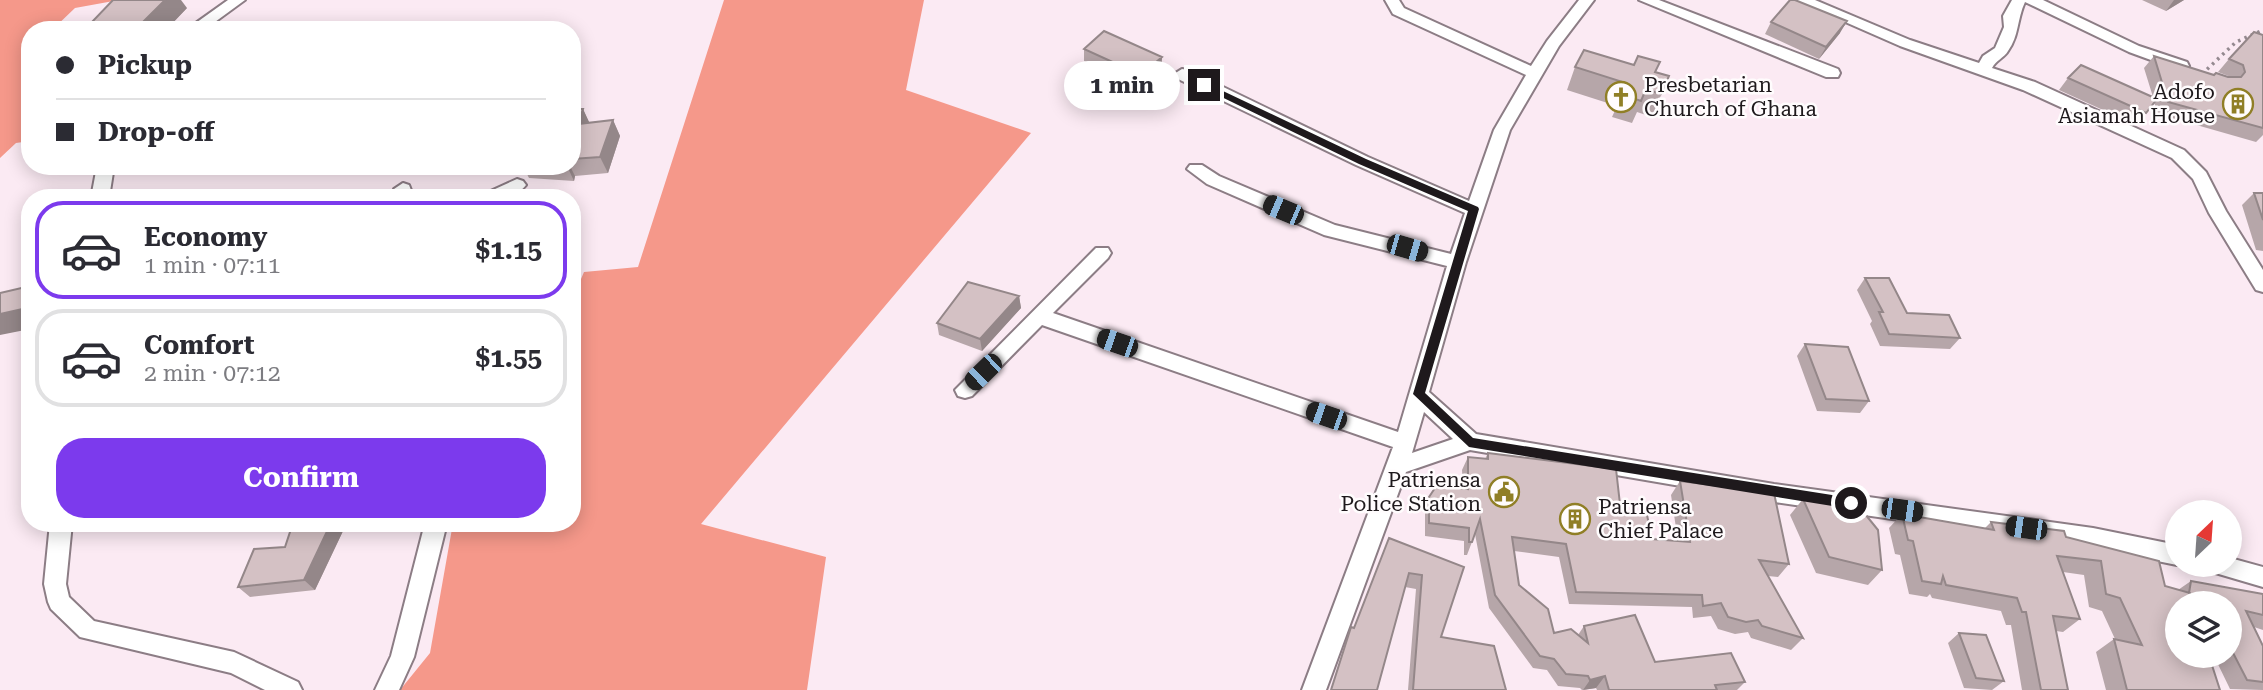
<!DOCTYPE html>
<html lang="en">
<head>
<meta charset="utf-8">
<style>
  :root { --surface:#fff; --page:#f7f7f7; --text:#2b2b33; --muted:#7c7c81; --line:#e1e1e2; --accent:#7c3aed }
  body { margin:0; font-family:"Roboto Serif",serif; background:var(--page); color:var(--text); height:100vh; display:flex; flex-direction:column; font-size:26px; white-space:nowrap }
  * { box-sizing:border-box; margin:0 }
  p { font-size:23px; color:var(--muted) }
  .icon { flex:none; width:38px; height:38px; fill:none; stroke:currentColor; stroke-width:2; stroke-linecap:round; stroke-linejoin:round }
  .map { position:relative; flex:1; overflow:hidden }
  .panel { position:absolute; left:21px; top:189px; width:560px; height:343px; display:flex; flex-direction:column; background:var(--surface); border-radius:28px; box-shadow:0 4px 18px #0003 }
  .panel>* { flex:none }
  .hud { position:absolute; left:21px; top:21px; width:560px; height:154px; border-radius:28px; box-shadow:0 4px 18px #0003; display:grid; align-content:center; height:154px; padding:0 35px; background:var(--surface) }
  .needle { width:46px; rotate:25deg }
  .tools { position:absolute; left:2165px; top:500px; display:grid; gap:14px }
  .tools a { display:grid; place-items:center; width:77px; height:77px; border-radius:50%; background:var(--surface); box-shadow:0 4px 18px #0003; font-size:35px }
  .end { position:absolute; width:32px; height:32px; margin:-16px; border:9px solid #1e191c; background:#fff; box-shadow:0 0 0 4px #fff }
  .from { border-radius:50% }
  .bubble { position:absolute; height:49px; border-radius:24px; background:var(--surface); box-shadow:0 4px 18px #0003; font-size:23px; font-weight:700; line-height:49px; text-align:center }
  .car { position:absolute; width:21px; height:42px; margin:-21px -10px; border-radius:9px; box-shadow:0 0 5px 2px #0007; background:linear-gradient(#222 24%,#8ab4d8 0 40%,#222 0 76%,#8ab4d8 0 86%,#222 0) }
  .hud b { display:flex; align-items:center; gap:24px; height:66px; font-size:26px }
  .hud b+b { border-top:2px solid var(--line) }
  .hud i { width:18px; height:18px; background:var(--text) }
  ul { padding:12px 0 0; list-style:none }
  li { display:flex; align-items:center; gap:21px; height:98px; margin:0 14px 10px; padding:0 21px; border:4px solid var(--line); border-radius:28px }
  li div { flex:1 }
  li b { display:block; font-size:26px }
  li em { font-style:normal; font-weight:700 }
  li.current { border-color:var(--accent) }
  li>.icon { width:63px; height:63px; stroke-width:1.5 }
  .action { display:flex; gap:14px; margin-top:auto; padding:14px 35px }
  .action a { flex:1; height:80px; border-radius:28px; background:var(--accent); color:#fff; font-size:28px; font-weight:700; line-height:80px; text-align:center }
  .map>svg:first-child { display:block }
  .forest { fill:#f5988a }
  .lines { fill:none; stroke-linecap:round; stroke-linejoin:round }
  .minor-casing { stroke:#8c7d85; stroke-width:4 }
  .path { stroke:#94898f; stroke-width:3.5; stroke-dasharray:2.5 4.5; stroke-linecap:butt }
  .minor { fill:#fff; fill-rule:evenodd }
  .wall { fill:#b6a6a9 }
  .shaded-wall { fill:#948789 }
  .building { fill:#d4c1c4; stroke:#948789; stroke-width:2 }
  .route { fill:#1e191c }
  .labels { text-anchor:middle; dominant-baseline:central; stroke-width:5; stroke-linejoin:round; paint-order:stroke }
  .poi-label { font-size:21px; fill:#1e191c; stroke:#fffcfd; text-anchor:start }
</style>
</head>
<body>
<div class="map">
<svg width="2263" height="690" viewBox="0 0 2263 690">
  <rect width="100%" height="100%" fill="#fbeaf3"/>
  <!-- forest -->
  <path class="forest" d="M 0,0 L 119,0 L 75,8 L 52,30 L 30,30 L 30,141 L 16,143 L 0,158 Z
    M 724,0 L 924,0 L 906,90 L 1031,133 L 701,524 L 826,557 L 807,690 L 400,690 L 430,653 L 453,523 L 572,523 L 572,300 L 584,272 L 638,267 Z"/>
  <g class="lines">
    <!-- minor casing -->
    <g class="minor-casing">
      <path id="minor" d="M 228,0 L 245,0 L 204,30 L 186,30 Z
        M 1385,0 L 1399,0 L 1404,8 L 1531,66 L 1547,41 L 1579,0 L 1594,0 L 1559,46 L 1510,130 L 1466,262 L 1429,392 L 1476,434 L 1774,484 L 2093,528 L 2177,545 L 2177,565 L 2093,548 L 1774,502 L 1470,450 L 1406,472 L 1326,690 L 1302,690 L 1393,447 L 1042,325 L 972,396 L 965,398 L 958,396 L 955,390 L 1096,248 L 1108,248 L 1111,253 L 1108,258 L 1053,313 L 1398,432 L 1447,266 L 1324,235 L 1207,184 L 1187,169 L 1190,165 L 1202,165 L 1219,176 L 1335,225 L 1451,254 L 1465,213 L 1356,165 L 1176,78 L 1174,74 L 1182,69 L 1188,70 L 1368,157 L 1469,201 L 1494,130 L 1526,75 L 1393,14 ZM 1424,412 L 1453,439 L 1412,453 Z
        M 1639,0 L 1659,0 L 1838,69 L 1840,73 L 1838,77 L 1826,77 Z
        M 1795,0 L 1815,0 L 1910,40 L 1979,63 L 1983,56 L 1995,48 L 2004,27 L 2003,16 L 2012,0 L 2043,0 L 2139,46 L 2187,62 L 2189,66 L 2181,71 L 2129,52 L 2025,2 C 2017,19 2019,36 2008,51 C 2004,58 1996,60 1992,68 L 2035,82 L 2184,150 L 2206,172 L 2226,211 L 2263,270 L 2263,292 L 2256,290 L 2209,213 L 2193,179 L 2172,158 L 2023,90 L 1900,46 Z
        M 97,166 L 114,166 L 109,198 L 91,198 Z
        M 517,179 L 523,181 L 526,185 C 515,199 498,198 481,198 L 484,194 Z
        M 403,183 L 409,185 L 414,198 L 396,198 L 394,189 Z
        M 50,523 L 72,523 L 66,584 L 69,597 L 94,621 L 234,652 L 298,682 L 302,690 L 265,690 L 231,673 L 80,637 L 51,609 L 48,602 L 44,584 Z
        M 425,523 L 447,523 L 414,657 L 399,690 L 375,690 L 391,656 Z
        M 2230,558 L 2263,567 L 2263,587 L 2212,572 L 2209,565 L 2230,565 Z"/>
    </g>
    <!-- path -->
    <path class="path" d="M 2202,74 L 2236,42 L 2263,30"/>
    <!-- minor -->
    <use href="#minor" class="minor"/>
  </g>
  <!-- wall -->
  <path class="wall" d="M 2142,0 L 2184,0 L 2166,11 Z
    M 187,8 L 166,30 L 94,30 L 90,24 Z
    M 1771,22 L 1840,33 L 1819,59 L 1765,34 Z
    M 2263,35 L 2263,135 L 2256,142 L 2158,114 L 2154,102 L 2136,125 L 2059,90 L 2068,78 L 2153,97 L 2144,68 L 2154,56 L 2214,75 L 2231,77 L 2218,72 L 2229,59 Z
    M 1084,49 L 1162,57 L 1161,70 L 1141,87 L 1084,61 Z
    M 1575,67 L 1656,72 L 1669,76 L 1652,117 L 1637,112 L 1632,123 L 1612,117 L 1617,106 L 1567,90 Z
    M 572,109 L 583,109 L 589,123 L 613,120 L 620,136 L 608,173 L 575,176 L 574,181 L 529,178 L 523,166 L 572,166 Z
    M 2254,193 L 2263,193 L 2263,251 L 2256,250 L 2242,205 Z
    M 1865,278 L 1907,313 L 1960,338 L 1950,349 L 1880,346 L 1870,324 L 1872,321 L 1857,290 Z
    M 1019,296 L 1021,308 L 982,351 L 939,335 L 937,323 Z
    M 1805,344 L 1869,401 L 1860,413 L 1817,411 L 1797,356 Z
    M 1488,453 L 1621,513 L 1652,539 L 1678,541 L 1671,495 L 1680,481 L 1789,564 L 1778,577 L 1768,576 L 1803,638 L 1791,650 L 1751,638 L 1748,632 L 1735,634 L 1718,629 L 1711,616 L 1693,618 L 1692,607 L 1569,604 L 1559,557 L 1514,551 L 1519,585 L 1554,633 L 1578,635 L 1584,626 L 1655,662 L 1745,682 L 1737,690 L 1597,690 L 1596,688 L 1582,690 L 1580,688 L 1558,686 L 1547,670 L 1533,668 L 1489,608 L 1475,534 L 1467,555 L 1464,555 L 1464,541 L 1425,536 L 1425,510 L 1429,497 L 1463,488 L 1462,470 L 1468,457 L 1485,459 Z
    M 1803,499 L 1882,570 L 1868,585 L 1816,573 L 1790,515 Z
    M 1902,514 L 1984,529 L 1991,522 L 2066,537 L 2165,586 L 2178,590 L 2191,581 L 2263,594 L 2263,630 L 2254,627 L 2263,646 L 2263,690 L 2230,689 L 2214,656 L 2230,656 L 2230,604 L 2177,604 L 2220,690 L 2106,690 L 2096,652 L 2114,639 L 2115,639 L 2102,611 L 2089,607 L 2084,575 L 2063,572 L 2080,619 L 2063,632 L 2056,631 L 2068,690 L 2022,690 L 2011,625 L 2006,625 L 2001,611 L 1932,598 L 1930,594 L 1927,597 L 1909,594 L 1900,555 L 1895,554 L 1889,528 Z
    M 293,523 L 336,523 L 343,531 L 315,590 L 250,597 L 238,587 L 285,547 Z
    M 1389,538 L 1464,567 L 1441,637 L 1506,690 L 1408,690 L 1416,589 L 1405,587 L 1354,628 Z
    M 1959,633 L 2004,681 L 1992,690 L 1964,688 L 1948,643 Z"/>
  <!-- shaded-wall -->
  <path class="shaded-wall" d="M 165,0 L 181,0 L 187,8 L 166,30 L 141,30 L 139,26 Z
    M 2174,0 L 2184,0 L 2166,11 Z
    M 1847,21 L 1840,33 L 1819,59 L 1826,47 Z
    M 1162,57 L 1161,70 L 1141,87 L 1141,75 Z
    M 583,109 L 591,126 L 578,124 Z
    M 613,120 L 620,136 L 608,173 L 600,157 Z
    M 567,166 L 570,166 L 575,176 L 574,181 Z
    M 30,296 L 30,329 L 0,335 L 0,314 Z
    M 1019,296 L 1021,308 L 982,351 L 980,339 Z
    M 331,523 L 336,523 L 343,531 L 315,590 L 304,580 Z
    M 1605,676 L 1596,688 L 1583,690 L 1590,680 Z"/>
  <!-- building -->
  <path class="building" d="M 113,0 L 165,0 L 139,26 L 90,24 Z
    M 1790,0 L 1795,0 L 1847,21 L 1826,47 L 1771,22 Z
    M 1104,31 L 1162,57 L 1141,75 L 1084,49 Z
    M 2254,32 L 2263,35 L 2263,128 L 2168,102 L 2154,56 L 2214,75 L 2216,73 L 2228,77 L 2241,77 L 2245,72 L 2243,65 L 2229,59 Z
    M 1584,50 L 1634,65 L 1638,56 L 1660,62 L 1655,72 L 1669,76 L 1661,94 L 1646,89 L 1641,101 L 1621,94 L 1626,83 L 1575,67 Z
    M 2081,65 L 2157,99 L 2146,113 L 2068,78 Z
    M 572,109 L 583,109 L 578,124 L 613,120 L 600,157 L 572,159 Z
    M 2254,193 L 2263,193 L 2263,220 Z
    M 1865,278 L 1889,278 L 1907,313 L 1949,315 L 1960,338 L 1889,334 L 1879,312 L 1883,312 Z
    M 968,282 L 1019,296 L 980,339 L 937,323 Z
    M 30,286 L 30,296 L 27,308 L 0,314 L 0,293 Z
    M 1805,344 L 1848,347 L 1869,401 L 1826,399 Z
    M 1488,453 L 1616,469 L 1621,513 L 1647,515 L 1652,539 L 1690,542 L 1680,481 L 1774,493 L 1789,564 L 1759,560 L 1803,638 L 1762,626 L 1758,620 L 1746,622 L 1728,617 L 1721,603 L 1703,606 L 1702,595 L 1576,592 L 1566,544 L 1512,537 L 1519,585 L 1548,609 L 1554,633 L 1571,629 L 1588,643 L 1584,626 L 1635,615 L 1655,662 L 1731,653 L 1745,682 L 1715,685 L 1717,690 L 1609,690 L 1605,676 L 1590,680 L 1588,676 L 1566,674 L 1554,659 L 1540,656 L 1495,595 L 1480,519 L 1472,542 L 1469,542 L 1469,528 L 1429,523 L 1429,497 L 1437,485 L 1468,489 L 1468,457 L 1488,459 Z
    M 1803,499 L 1861,509 L 1878,530 L 1882,570 L 1829,557 Z
    M 1902,514 L 1994,530 L 1991,522 L 2064,531 L 2066,537 L 2159,561 L 2165,586 L 2190,593 L 2193,604 L 2177,604 L 2177,656 L 2209,656 L 2220,690 L 2127,690 L 2114,639 L 2142,645 L 2120,598 L 2106,594 L 2101,561 L 2057,556 L 2080,619 L 2053,616 L 2068,690 L 2041,690 L 2026,612 L 2022,612 L 2017,598 L 1946,585 L 1943,576 L 1941,584 L 1922,581 L 1913,541 L 1908,540 Z
    M 293,523 L 331,523 L 304,580 L 238,587 L 254,549 L 285,547 Z
    M 1389,538 L 1464,567 L 1441,637 L 1494,646 L 1506,690 L 1413,690 L 1422,575 L 1409,573 L 1377,690 L 1331,690 L 1351,627 L 1354,628 Z
    M 2191,581 L 2263,594 L 2263,615 L 2246,611 L 2263,646 L 2263,682 L 2247,680 L 2230,647 L 2230,604 L 2207,604 L 2204,599 L 2190,595 L 2189,593 Z
    M 1959,633 L 1986,635 L 2004,681 L 1976,678 Z"/>
  <!-- route -->
  <path class="route" d="M 1204,82 L 1366,159 L 1478,207 L 1479,209 L 1425,393 L 1473,438 L 1851,498 L 1855,500 L 1855,507 L 1851,509 L 1469,447 L 1413,394 L 1468,211 L 1359,164 L 1201,87 L 1199,85 Z"/>
  <!-- icons -->
  <defs>
    <g id="church-ring" transform="scale(1.575)"><circle r="9.5" fill="#fffcfd" stroke="#907f26" stroke-width="1.5"/><path d="M-1.2-6h2.4v3.5h3.3v2.4h-3.3V6h-2.4V-.1h-3.3v-2.4h3.3Z" fill="#907f26"/></g>
    <g id="building-ring" transform="scale(1.575)"><circle r="9.5" fill="#fffcfd" stroke="#907f26" stroke-width="1.5"/><path d="M-4-6H4V6H1V3H-1V6H-4ZM-2.5-4.3h1.7v1.8h-1.7ZM.8-4.3h1.7v1.8H.8ZM-2.5-1h1.7V.8h-1.7ZM.8-1h1.7V.8H.8Z" fill="#907f26"/></g>
    <g id="civic-ring" transform="scale(1.575)"><circle r="9.5" fill="#fffcfd" stroke="#907f26" stroke-width="1.5"/><path d="M-.6-6.5H3V-4.5H.6V-3L4-1V1h2V6H-6V1h2V-1L-.6-3ZM-1.2 2.5V6h2.4V2.5Z" fill="#907f26"/></g>
  </defs>
  <g fill-rule="evenodd">
    <use href="#church-ring" x="1621" y="97"/>
    <use href="#building-ring" x="2238" y="104"/>
    <use href="#civic-ring" x="1504" y="492"/>
    <use href="#building-ring" x="1575" y="519"/>
  </g>
  <g class="labels">
    <!-- poi labels -->
    <g class="poi-label">
      <text x="1644" y="85">Presbetarian<tspan x="1644" dy="24">Church of Ghana</tspan></text>
      <text x="2215" y="92" text-anchor="end">Adofo<tspan x="2215" dy="24">Asiamah House</tspan></text>
      <text x="1481" y="480" text-anchor="end">Patriensa<tspan x="1481" dy="24">Police Station</tspan></text>
      <text x="1598" y="507">Patriensa<tspan x="1598" dy="24">Chief Palace</tspan></text>
    </g>
  </g>
</svg>
<div class="tools">
<a><svg class="needle" viewBox="-14 -14 28 28"><path d="M0-13l5 13h-10z" fill="#e53935"/><path d="M0 13l5-13h-10z" fill="#7c7c81"/></svg></a>
<a><svg class="icon" aria-label="layers" viewBox="0 0 24 24"><path d="M12 4l9 5-9 5-9-5zM3 14l9 5 9-5"/></svg></a>
</div>
<i class="end from" style="left:1851px;top:503px"></i>
<i class="end" style="left:1204px;top:85px"></i>
<div class="bubble" style="left:1064px;top:61px;width:116px">1 min</div>
<i class="car" style="left:1283px;top:210px;rotate:293deg"></i>
<i class="car" style="left:1407px;top:248px;rotate:106deg"></i>
<i class="car" style="left:1117px;top:343px;rotate:289deg"></i>
<i class="car" style="left:983px;top:372px;rotate:226deg"></i>
<i class="car" style="left:1326px;top:416px;rotate:289deg"></i>
<i class="car" style="left:1902px;top:510px;rotate:98deg"></i>
<i class="car" style="left:2026px;top:528px;rotate:278deg"></i>
<div class="hud">
<b><i class="from"></i>Pickup</b>
<b><i></i>Drop-off</b>
</div>
<section class="panel">
<ul>
<li class="current"><svg class="icon" aria-label="car" viewBox="0 0 24 24"><path d="M5 17H2v-5l4-1 3-4h7l3 4 3 1v5h-3M9 17h6M6 11h13"/><circle cx="7" cy="17" r="2"/><circle cx="17" cy="17" r="2"/></svg><div><b>Economy</b><p>1 min · 07:11</p></div><em>$1.15</em></li>
<li><svg class="icon" aria-label="car" viewBox="0 0 24 24"><path d="M5 17H2v-5l4-1 3-4h7l3 4 3 1v5h-3M9 17h6M6 11h13"/><circle cx="7" cy="17" r="2"/><circle cx="17" cy="17" r="2"/></svg><div><b>Comfort</b><p>2 min · 07:12</p></div><em>$1.55</em></li>
</ul>
<div class="action"><a>Confirm</a></div>
</section>
</div>
</body>
</html>
